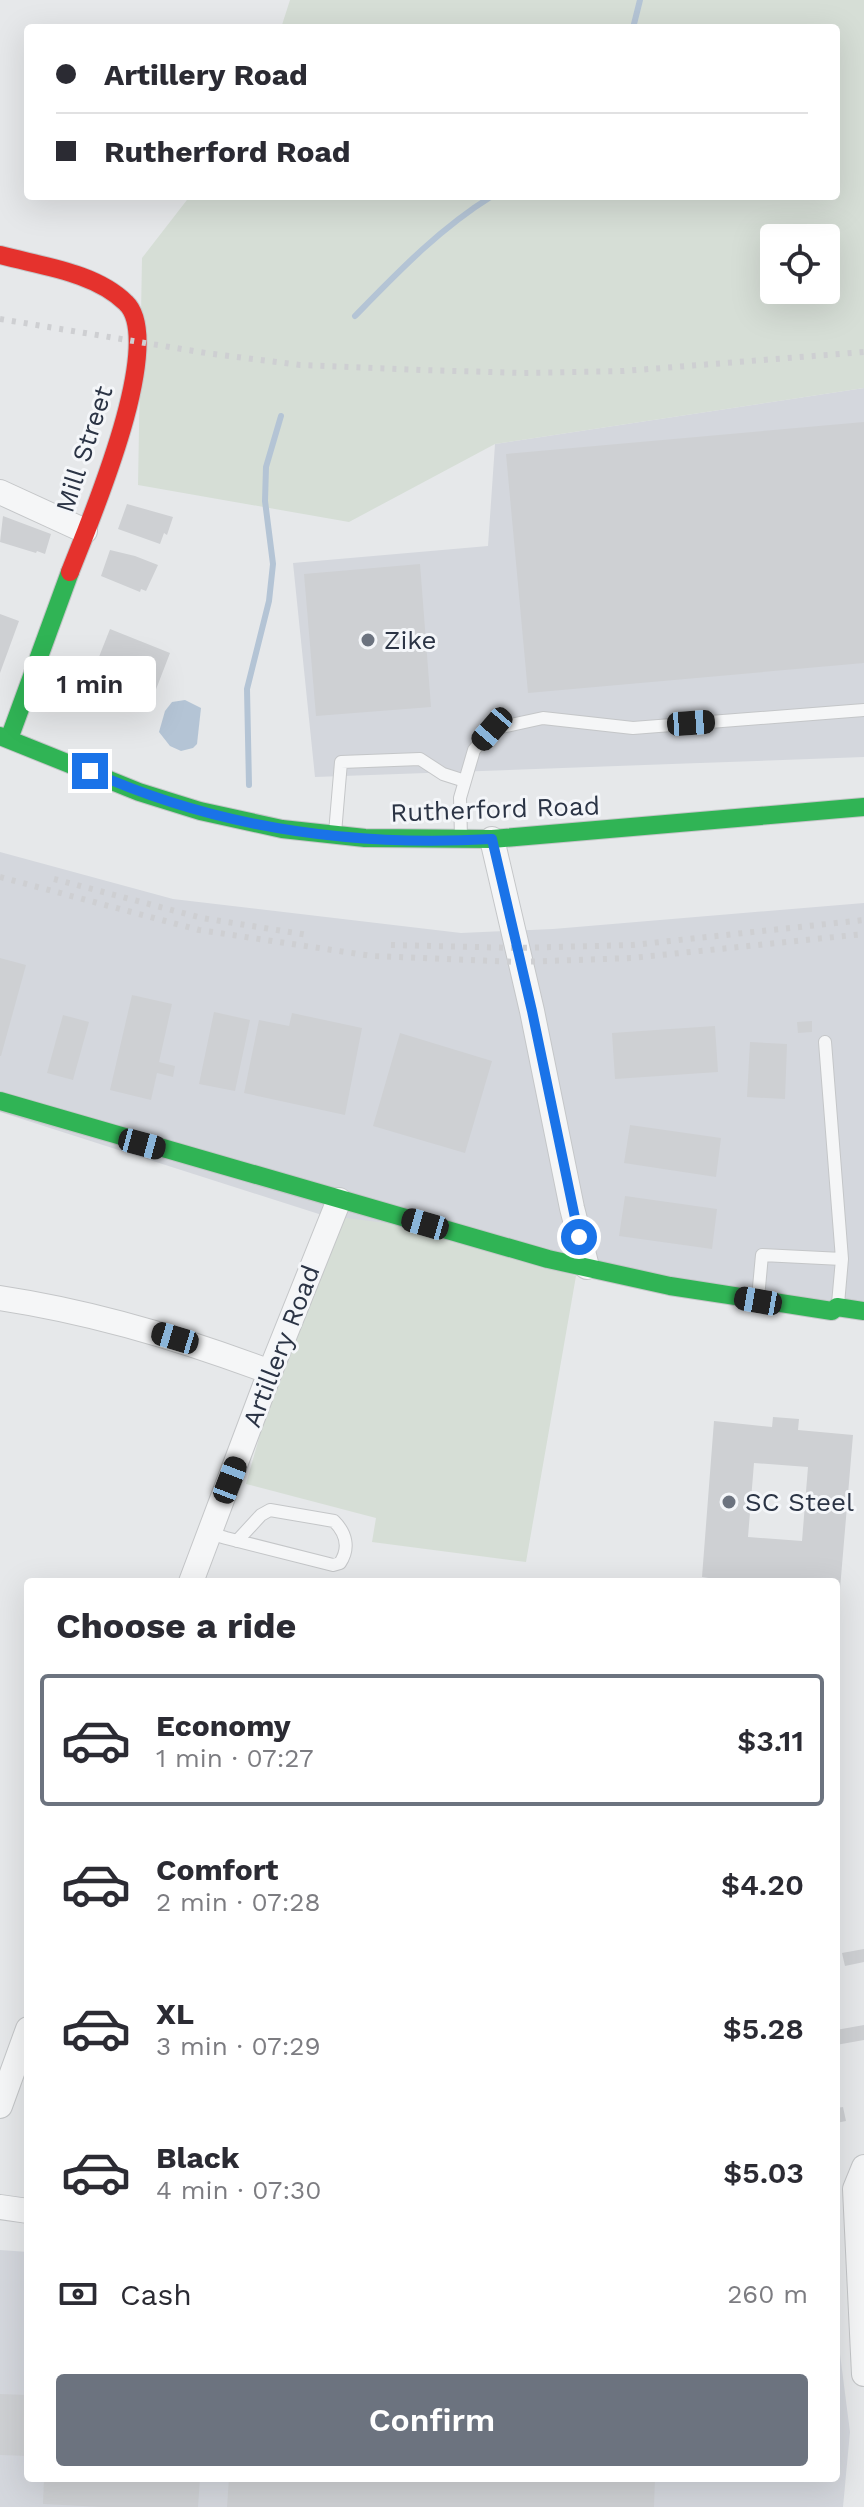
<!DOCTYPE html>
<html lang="en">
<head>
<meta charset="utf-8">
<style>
  :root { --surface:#fff; --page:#f7f7f7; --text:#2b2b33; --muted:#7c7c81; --line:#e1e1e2; --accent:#6c737f }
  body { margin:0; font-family:"Work Sans",sans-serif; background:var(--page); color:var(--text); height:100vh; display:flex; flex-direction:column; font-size:30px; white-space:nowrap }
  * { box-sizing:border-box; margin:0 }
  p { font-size:26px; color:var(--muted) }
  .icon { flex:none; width:44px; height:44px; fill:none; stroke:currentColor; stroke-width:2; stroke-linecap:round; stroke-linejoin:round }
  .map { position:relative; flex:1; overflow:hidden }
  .side { position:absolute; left:24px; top:1578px; width:816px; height:904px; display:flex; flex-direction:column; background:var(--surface); border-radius:8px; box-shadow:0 8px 32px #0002 }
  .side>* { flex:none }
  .guide { position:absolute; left:24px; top:24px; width:816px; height:176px; border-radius:8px; box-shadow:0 8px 32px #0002; display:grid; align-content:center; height:176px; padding:0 32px; background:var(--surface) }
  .controls { position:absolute; left:760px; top:224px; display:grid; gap:16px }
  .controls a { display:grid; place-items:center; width:80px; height:80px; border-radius:8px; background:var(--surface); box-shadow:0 8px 32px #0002; font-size:40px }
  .end { position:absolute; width:36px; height:36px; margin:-18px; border:10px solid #1a73e8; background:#fff; box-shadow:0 0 0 4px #fff }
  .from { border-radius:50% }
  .bubble { position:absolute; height:56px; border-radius:8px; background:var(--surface); box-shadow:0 8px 32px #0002; font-size:26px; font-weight:600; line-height:56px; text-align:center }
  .car { position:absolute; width:24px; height:48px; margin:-24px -12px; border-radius:10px; box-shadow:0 0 6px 2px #0007; background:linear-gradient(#222 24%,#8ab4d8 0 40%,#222 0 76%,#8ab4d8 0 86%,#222 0) }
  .guide b { display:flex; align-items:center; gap:28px; height:76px; font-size:30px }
  .guide b+b { border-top:2px solid var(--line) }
  .guide i { width:20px; height:20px; background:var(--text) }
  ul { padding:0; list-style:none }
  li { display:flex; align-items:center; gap:24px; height:132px; margin:0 16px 12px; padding:0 16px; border:4px solid transparent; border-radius:8px }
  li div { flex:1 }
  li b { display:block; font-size:30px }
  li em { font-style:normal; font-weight:600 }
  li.current { border-color:var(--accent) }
  li>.icon { width:72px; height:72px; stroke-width:1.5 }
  h2 { padding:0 32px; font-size:36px; line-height:96px }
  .pay { display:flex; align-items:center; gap:20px; height:88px; padding:0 32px; font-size:30px }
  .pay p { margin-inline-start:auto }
  .action { display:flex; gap:16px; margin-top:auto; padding:16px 32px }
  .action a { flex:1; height:92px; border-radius:8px; background:var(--accent); color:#fff; font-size:32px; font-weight:600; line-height:92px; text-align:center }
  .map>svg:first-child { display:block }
  .built { fill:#d4d7dd }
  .green { fill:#d6ded6; fill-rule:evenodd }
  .water { fill:#b4c4d5 }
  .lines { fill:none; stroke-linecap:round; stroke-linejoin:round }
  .stream { stroke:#b4c4d5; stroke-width:6 }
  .building { fill:#ced0d3; fill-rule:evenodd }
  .lane-casing { stroke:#c4c6c8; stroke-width:14 }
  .street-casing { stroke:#c4c6c8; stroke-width:26 }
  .fast-casing { stroke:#c4c6c8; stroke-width:20 }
  .jam-casing { stroke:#c4c6c8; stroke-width:20 }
  .lane { stroke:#f5f6f7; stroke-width:12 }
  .street { stroke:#f5f6f7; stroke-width:24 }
  .fast { stroke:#30b455; stroke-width:18 }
  .jam { stroke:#e5322d; stroke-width:18 }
  .rail { stroke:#cecfd2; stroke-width:6; stroke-dasharray:4 8; stroke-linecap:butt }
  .route { stroke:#1a73e8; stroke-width:10 }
  .poi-dot { fill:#6c737f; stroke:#f4f6f9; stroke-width:3 }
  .labels { text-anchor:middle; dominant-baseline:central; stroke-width:6; stroke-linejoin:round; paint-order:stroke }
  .street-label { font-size:26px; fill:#2b3445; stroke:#f4f6f9 }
  .poi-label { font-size:26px; fill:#2b3445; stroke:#f4f6f9; text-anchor:start }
</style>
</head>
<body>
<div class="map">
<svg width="864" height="2507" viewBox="0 0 864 2507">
  <rect width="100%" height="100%" fill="#e6e8ea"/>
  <!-- built -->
  <path class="built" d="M 864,388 L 864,757 L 315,777 L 293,563 L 488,546 L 495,444 Z
    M 0,852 L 173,899 L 461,933 L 553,929 L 864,903 L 864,1311 L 322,1215 L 0,1112 Z
    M 0,2250 L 28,2252 L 28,2478 L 836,2478 L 836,2323 L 850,2432 L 843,2507 L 0,2507 Z"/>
  <!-- green -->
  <path class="green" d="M 290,0 L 864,0 L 864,388 L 495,444 L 349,522 L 138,485 L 142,258 L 190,196 L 836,196 L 836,28 L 281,28 ZM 774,238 L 826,238 L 826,290 L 774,290 Z
    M 322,1215 L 394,1224 L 576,1276 L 526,1562 L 372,1542 L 376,1518 L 246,1484 Z"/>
  <!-- water -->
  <path class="water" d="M 185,700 L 201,708 L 197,744 L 193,748 L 181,751 L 170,746 L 159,732 L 165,711 L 172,702 Z"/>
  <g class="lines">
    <!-- stream -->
    <path class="stream" d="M 633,28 L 640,0
      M 355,316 C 398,272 439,229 492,196
      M 249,785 L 247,689 L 269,601 L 273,564 L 265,501 L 266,467 L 281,416"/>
  </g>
  <!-- building -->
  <path class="building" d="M 864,422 L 864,663 L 528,693 L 506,454 Z
    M 127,504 L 173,517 L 167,535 L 164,533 L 160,544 L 118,529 Z
    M 3,516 L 51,534 L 45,554 L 37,551 L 36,553 L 0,542 Z
    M 110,550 L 135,556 L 158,565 L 146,591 L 141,589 L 140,592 L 101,576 Z
    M 420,564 L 431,707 L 316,716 L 304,574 Z
    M 0,614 L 19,621 L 0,673 Z
    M 110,629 L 170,653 L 150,705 L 89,682 Z
    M 0,958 L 26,965 L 1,1056 L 0,1056 Z
    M 132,995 L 172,1004 L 159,1062 L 175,1066 L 173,1077 L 157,1073 L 151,1100 L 110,1090 Z
    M 214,1012 L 250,1020 L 235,1091 L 199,1084 Z
    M 292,1013 L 362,1028 L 345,1115 L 244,1093 L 259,1020 L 289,1026 Z
    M 63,1015 L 89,1022 L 73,1080 L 47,1073 Z
    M 812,1021 L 812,1032 L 798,1033 L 797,1022 Z
    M 715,1026 L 718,1072 L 615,1079 L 612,1033 Z
    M 400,1033 L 492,1061 L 465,1153 L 373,1126 Z
    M 750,1042 L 787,1044 L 785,1099 L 747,1097 Z
    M 630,1125 L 721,1138 L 716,1177 L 624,1163 Z
    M 625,1196 L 717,1209 L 712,1249 L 619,1236 Z
    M 773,1417 L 799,1419 L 798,1430 L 853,1435 L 840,1589 L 836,1589 L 836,1582 L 735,1582 L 702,1577 L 714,1421 L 772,1427 ZM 754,1463 L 808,1467 L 802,1541 L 748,1537 Z
    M 864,1949 L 864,1962 L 845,1966 L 842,1953 Z
    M 864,2025 L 864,2040 L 836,2045 L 836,2030 Z
    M 843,2107 L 846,2121 L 836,2123 L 836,2108 Z
    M 0,2394 L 28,2395 L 28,2456 L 0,2455 Z
    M 44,2478 L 200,2478 L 198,2507 L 102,2507 L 43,2504 Z
    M 229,2478 L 655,2478 L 654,2507 L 227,2507 Z"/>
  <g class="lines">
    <!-- lane casing -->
    <g class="lane-casing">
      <path id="lane" d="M 335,833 L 341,762 L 420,759 L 443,774 L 465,781
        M 461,837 L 460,798 L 474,750 L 492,729 L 543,718 L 633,728 L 864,710
        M 825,1042 L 842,1259 L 838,1304
        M 758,1298 L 762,1255 L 842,1259
        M 209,1533 L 226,1538 L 333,1565 L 340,1563 C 350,1548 346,1533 334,1521 L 270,1510 L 261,1515 L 237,1541"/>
    </g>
    <!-- street casing -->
    <g class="street-casing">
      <path id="street" d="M 0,492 L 85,531
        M 492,839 L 532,1011 L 572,1208 L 587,1267
        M 0,1298 C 93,1312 183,1339 270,1372
        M 191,1582 L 270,1372 L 339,1200
        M 0,2106 L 28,2029
        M 864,2167 L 855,2189 L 864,2374
        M 0,2207 L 28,2211"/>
    </g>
    <!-- fast casing -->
    <g class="fast-casing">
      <path id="fast" d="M 0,736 L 139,792 L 200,811 L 282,829 L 365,838 L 492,839 L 864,807
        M 9,739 L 70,572
        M 0,1101 L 548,1259 L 670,1286 L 832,1311 L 837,1307 L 864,1311"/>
    </g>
    <!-- jam casing -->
    <g class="jam-casing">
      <path id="jam" d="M 0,255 C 40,266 95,272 126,303 C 167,342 89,523 70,572"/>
    </g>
    <!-- lane -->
    <use href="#lane" class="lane"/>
    <!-- street -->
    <use href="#street" class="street"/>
    <!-- fast -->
    <use href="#fast" class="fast"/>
    <!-- jam -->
    <use href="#jam" class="jam"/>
    <!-- rail -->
    <path class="rail" d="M 0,319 L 206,353 L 300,365 L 423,370 L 522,373 L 624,371 L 864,352
      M 0,877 L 199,930 L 372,956 L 520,962 L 632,958 L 864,934
      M 54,879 L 202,918 L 308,935
      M 391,945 L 517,948 L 633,945 L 864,920"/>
  </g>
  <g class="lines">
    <!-- route -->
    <path class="route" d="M 90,771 C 216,828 354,847 492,839 L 532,1011 L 579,1237"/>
  </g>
  <!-- markers -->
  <g class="poi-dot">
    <circle cx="368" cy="640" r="8"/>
    <circle cx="729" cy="1502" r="8"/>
  </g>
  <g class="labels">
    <!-- street labels -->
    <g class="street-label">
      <text transform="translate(84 449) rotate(-72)">Mill Street</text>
      <text transform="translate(495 809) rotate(-2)">Rutherford Road</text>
      <text transform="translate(281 1346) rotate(-69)">Artillery Road</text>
    </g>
    <!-- poi labels -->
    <g class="poi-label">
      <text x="384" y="640">Zike</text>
      <text x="745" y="1502">SC Steel</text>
    </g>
  </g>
</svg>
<div class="controls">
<a><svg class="icon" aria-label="locate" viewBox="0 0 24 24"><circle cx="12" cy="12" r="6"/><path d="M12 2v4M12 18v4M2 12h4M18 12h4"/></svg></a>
</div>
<i class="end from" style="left:579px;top:1237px"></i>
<i class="end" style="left:90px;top:771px"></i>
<div class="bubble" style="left:24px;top:656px;width:132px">1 min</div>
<i class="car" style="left:691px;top:723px;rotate:86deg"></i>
<i class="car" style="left:492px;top:729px;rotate:221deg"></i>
<i class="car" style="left:142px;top:1144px;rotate:105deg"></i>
<i class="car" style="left:425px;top:1224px;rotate:286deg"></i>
<i class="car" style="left:758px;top:1301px;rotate:280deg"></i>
<i class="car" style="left:175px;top:1338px;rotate:287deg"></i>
<i class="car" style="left:230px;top:1480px;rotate:21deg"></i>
<div class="guide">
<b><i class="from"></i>Artillery Road</b>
<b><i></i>Rutherford Road</b>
</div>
<section class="side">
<h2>Choose a ride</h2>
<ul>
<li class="current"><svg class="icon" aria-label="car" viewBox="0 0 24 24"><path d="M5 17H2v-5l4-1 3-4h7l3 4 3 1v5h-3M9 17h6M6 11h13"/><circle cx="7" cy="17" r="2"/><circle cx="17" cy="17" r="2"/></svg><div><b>Economy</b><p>1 min · 07:27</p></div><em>$3.11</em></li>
<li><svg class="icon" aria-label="car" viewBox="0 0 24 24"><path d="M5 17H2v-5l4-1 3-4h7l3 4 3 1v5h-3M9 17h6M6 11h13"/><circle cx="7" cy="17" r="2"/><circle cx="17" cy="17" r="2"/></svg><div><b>Comfort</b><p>2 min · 07:28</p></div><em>$4.20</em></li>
<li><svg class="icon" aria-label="car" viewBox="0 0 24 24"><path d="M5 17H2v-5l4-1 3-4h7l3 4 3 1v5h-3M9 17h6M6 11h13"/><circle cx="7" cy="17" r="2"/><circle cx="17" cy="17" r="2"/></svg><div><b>XL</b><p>3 min · 07:29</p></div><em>$5.28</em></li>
<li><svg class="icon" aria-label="car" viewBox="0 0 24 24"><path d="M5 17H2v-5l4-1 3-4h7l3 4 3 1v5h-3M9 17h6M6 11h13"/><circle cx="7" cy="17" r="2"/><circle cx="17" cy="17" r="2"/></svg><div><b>Black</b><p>4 min · 07:30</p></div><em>$5.03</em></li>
</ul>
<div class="pay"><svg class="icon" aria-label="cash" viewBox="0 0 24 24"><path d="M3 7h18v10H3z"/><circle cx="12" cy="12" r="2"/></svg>Cash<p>260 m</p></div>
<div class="action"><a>Confirm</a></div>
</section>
</div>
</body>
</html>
